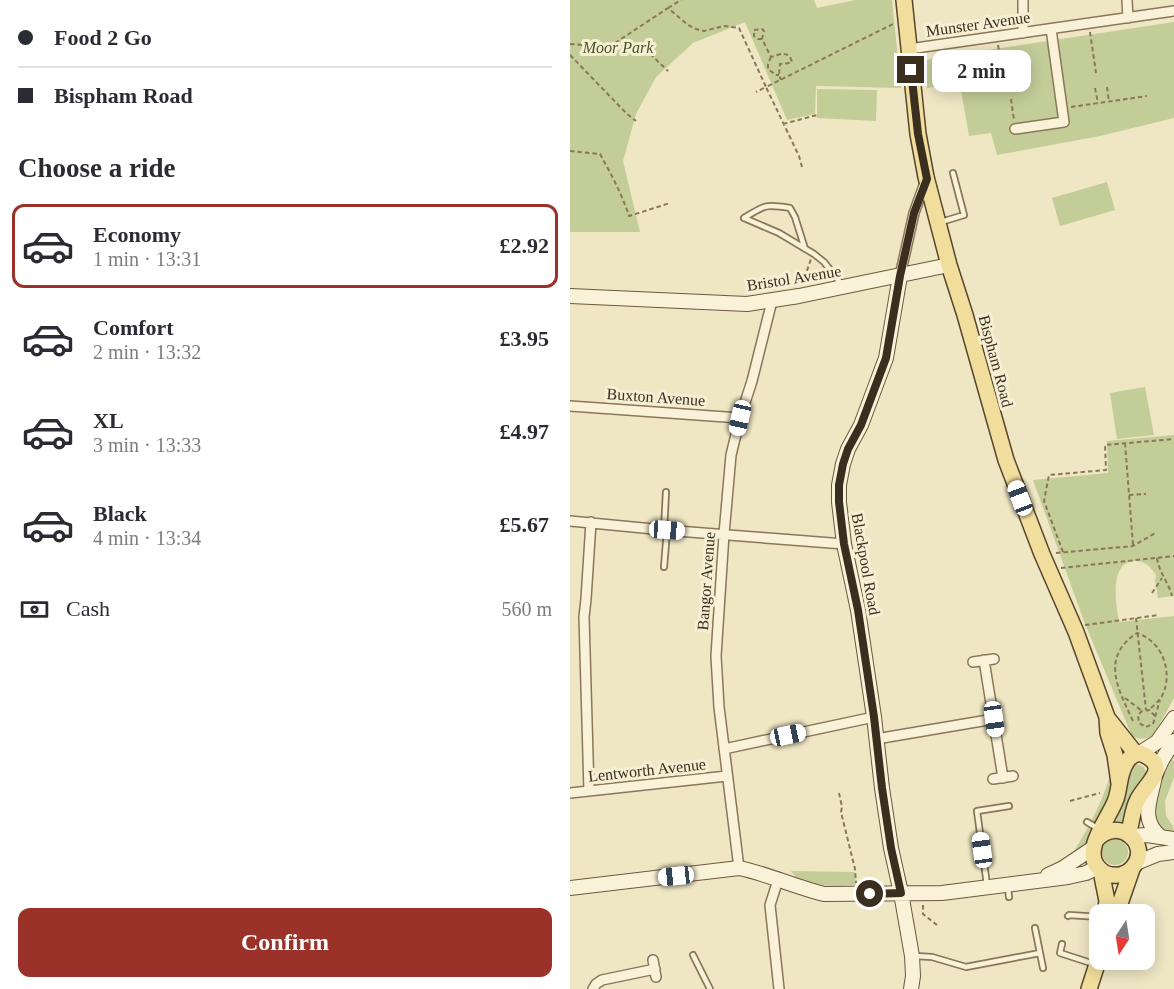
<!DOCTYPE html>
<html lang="en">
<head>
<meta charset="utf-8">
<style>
  :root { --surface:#fff; --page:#f2f2f3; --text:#2b2b33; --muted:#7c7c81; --line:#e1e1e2; --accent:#9a3229 }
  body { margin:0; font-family:"Times New Roman",serif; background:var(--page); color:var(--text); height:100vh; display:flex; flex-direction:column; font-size:22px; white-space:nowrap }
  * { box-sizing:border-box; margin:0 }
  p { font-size:20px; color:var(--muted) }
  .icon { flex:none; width:33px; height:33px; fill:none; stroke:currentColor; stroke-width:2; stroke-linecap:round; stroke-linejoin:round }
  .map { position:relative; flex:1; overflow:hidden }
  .side { display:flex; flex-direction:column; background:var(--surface); width:570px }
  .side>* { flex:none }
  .top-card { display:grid; align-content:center; height:132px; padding:0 18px; background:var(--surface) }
  .needle { width:39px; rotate:192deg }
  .controls { position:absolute; left:519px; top:904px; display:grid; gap:12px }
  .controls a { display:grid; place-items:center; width:66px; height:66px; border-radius:12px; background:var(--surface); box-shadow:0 3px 15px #0003; font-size:30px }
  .end { position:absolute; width:27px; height:27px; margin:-14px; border:8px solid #3a2e1e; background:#fff; box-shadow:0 0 0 3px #fff }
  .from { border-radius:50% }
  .bubble { position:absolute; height:42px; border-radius:12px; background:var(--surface); box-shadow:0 3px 15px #0003; font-size:20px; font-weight:700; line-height:42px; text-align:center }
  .car { position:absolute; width:18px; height:36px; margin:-18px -9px; border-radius:8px; box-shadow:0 0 4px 2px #0007; background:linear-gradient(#fff 24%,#345 0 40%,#fff 0 76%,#345 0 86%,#fff 0) }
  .top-card b { display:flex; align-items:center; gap:21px; height:57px; font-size:22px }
  .top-card b+b { border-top:2px solid var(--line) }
  .top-card i { width:15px; height:15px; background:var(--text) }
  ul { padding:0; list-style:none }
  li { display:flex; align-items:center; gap:18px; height:84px; margin:0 12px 9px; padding:0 6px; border:3px solid transparent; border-radius:12px }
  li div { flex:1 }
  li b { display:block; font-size:22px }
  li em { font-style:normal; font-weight:700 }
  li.active { border-color:var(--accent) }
  li>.icon { width:54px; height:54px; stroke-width:1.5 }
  h2 { padding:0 18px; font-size:27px; line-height:72px }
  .pay { display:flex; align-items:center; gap:15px; height:66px; padding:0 18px; font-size:22px }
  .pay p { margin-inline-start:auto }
  .action { display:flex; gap:12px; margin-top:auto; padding:12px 18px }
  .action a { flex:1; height:69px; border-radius:12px; background:var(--accent); color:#fff; font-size:24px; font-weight:700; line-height:69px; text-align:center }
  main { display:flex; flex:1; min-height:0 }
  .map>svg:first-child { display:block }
  .green { fill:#c3cd98 }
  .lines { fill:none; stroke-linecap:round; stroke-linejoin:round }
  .lane-casing { stroke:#8a775a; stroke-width:8 }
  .street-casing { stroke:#8a775a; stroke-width:12 }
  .secondary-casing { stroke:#6c583d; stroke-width:16 }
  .primary-casing { stroke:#58452e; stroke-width:18 }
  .path { stroke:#8a775a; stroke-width:2; stroke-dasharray:4.5 3; stroke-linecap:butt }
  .lane { stroke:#f9f2d8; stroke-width:4.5 }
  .street { stroke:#f9f2d8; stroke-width:9 }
  .secondary { stroke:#f9f2d8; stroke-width:14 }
  .primary { stroke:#f2de9c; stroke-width:15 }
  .route { stroke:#3a2e1e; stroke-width:8 }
  .labels { text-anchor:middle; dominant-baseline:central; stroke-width:6; stroke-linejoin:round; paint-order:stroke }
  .street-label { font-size:16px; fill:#3a2e1e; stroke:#f6efd4 }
  .park-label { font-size:16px; font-style:italic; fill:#465625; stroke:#f6efd4 }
</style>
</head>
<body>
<main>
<section class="side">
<div class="top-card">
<b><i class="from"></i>Food 2 Go</b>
<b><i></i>Bispham Road</b>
</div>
<h2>Choose a ride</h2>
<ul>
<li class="active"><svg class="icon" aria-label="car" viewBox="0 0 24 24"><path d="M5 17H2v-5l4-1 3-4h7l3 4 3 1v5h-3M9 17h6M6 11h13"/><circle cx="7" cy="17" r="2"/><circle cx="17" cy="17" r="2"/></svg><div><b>Economy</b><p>1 min · 13:31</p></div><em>£2.92</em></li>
<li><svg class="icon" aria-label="car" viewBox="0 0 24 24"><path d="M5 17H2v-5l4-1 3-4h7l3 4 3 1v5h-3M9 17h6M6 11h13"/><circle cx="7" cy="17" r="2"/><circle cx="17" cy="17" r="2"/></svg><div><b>Comfort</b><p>2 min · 13:32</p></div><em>£3.95</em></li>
<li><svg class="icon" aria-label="car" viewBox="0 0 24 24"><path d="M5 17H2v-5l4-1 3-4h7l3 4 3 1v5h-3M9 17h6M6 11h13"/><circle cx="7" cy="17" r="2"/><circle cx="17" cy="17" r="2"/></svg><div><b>XL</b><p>3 min · 13:33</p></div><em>£4.97</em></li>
<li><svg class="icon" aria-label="car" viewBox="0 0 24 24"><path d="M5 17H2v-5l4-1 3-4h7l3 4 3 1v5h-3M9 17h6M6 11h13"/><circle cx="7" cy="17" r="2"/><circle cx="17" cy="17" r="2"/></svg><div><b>Black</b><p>4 min · 13:34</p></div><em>£5.67</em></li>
</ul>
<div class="pay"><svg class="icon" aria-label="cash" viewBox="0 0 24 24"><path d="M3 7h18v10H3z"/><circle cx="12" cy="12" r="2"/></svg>Cash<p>560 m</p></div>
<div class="action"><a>Confirm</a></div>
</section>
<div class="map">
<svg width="604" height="989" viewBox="0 0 604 989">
  <rect width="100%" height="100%" fill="#efe6c4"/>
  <!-- green -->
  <path class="green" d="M 0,0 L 244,0 L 247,8 L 285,0 L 322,0 L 331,88 L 246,86 L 245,114 L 217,120 L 175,22 L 123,43 L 86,77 L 66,114 L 53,161 L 70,232 L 0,232 Z
    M 604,22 L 604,118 L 530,136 L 427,155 L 421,133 L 399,136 L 390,84 L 357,88 L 355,63 L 356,61 L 359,59 Z
    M 247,89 L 307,90 L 306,121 L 247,118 Z
    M 537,182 L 545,210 L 490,226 L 482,198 Z
    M 575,387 L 584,435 L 547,439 L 540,393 Z
    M 604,435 L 604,596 L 588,598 L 585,580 L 586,575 C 581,568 577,562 567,561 C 538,559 546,605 549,622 L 604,616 L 604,698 L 583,736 C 575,739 570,740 562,736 L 515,624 L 463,480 L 538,473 L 537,441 Z
    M 600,758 L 604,761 L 604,777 L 595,801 L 596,816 L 603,826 L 604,836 L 597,834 L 588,825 L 582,811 L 595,765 Z
    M 567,764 L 574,767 L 577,775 L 554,822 L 547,821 L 545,819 C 549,804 552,770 567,764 Z
    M 540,775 L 546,775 L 545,794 L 521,844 L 501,856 C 516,833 533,801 540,775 Z
    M532 852a13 13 0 1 1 26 0a13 13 0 1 1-26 0Z
    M 221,871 L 285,872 L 286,885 C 271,886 245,887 232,881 C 227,879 224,875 221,871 Z"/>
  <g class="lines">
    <!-- lane casing -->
    <g class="lane-casing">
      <path id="lane" d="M 174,218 L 209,233 L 244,254 L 254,262 L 272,285
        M 174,218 C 195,205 195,204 220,208 L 225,217 L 235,249
        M 371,222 L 394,215 L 383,173
        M 94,530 L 96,492
        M 94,567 L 97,531
        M 517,822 L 529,829
        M 417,885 L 407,811 L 439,806
        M 438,887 L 439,897
        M 498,916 L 499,915 L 530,917
        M 492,944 L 490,953 L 524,964
        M 470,953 L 473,968
        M 123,955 L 140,989
        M 345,956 L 362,957 L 396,967 L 470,953 L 465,928"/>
    </g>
    <!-- street casing -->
    <g class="street-casing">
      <path id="street" d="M 557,0 L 558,18
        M 453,33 L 453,0
        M 339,49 L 604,11
        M 445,129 L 494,122 L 481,29
        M 330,276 L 344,213 L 356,180
        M 0,406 L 170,418
        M 0,521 L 94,530 L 274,544
        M 414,660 L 433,778
        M 403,662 L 424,659
        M 306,739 L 424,719
        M 154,749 L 304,717
        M 423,779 L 443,776
        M 19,791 L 14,617 L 16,599 L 21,522
        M 0,793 L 157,776
        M 169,868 L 149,707 L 146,656 L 154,534 L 161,455 L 170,418 L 182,381 L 202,301
        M 208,880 L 200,905 L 209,989
        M 83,960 L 86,977
        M 23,989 L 26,984 L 32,980 L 85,969"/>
    </g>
    <!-- secondary casing -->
    <g class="secondary-casing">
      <path id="secondary" d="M 330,276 L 316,358 L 291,425 L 278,449 L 273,464 L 269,485 L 269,502 L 274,544 L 288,610 L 304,717 L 312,788 L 321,848 L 331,893 L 342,956 L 343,976 L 341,989
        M 0,296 L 177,304 L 229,296 L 379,265
        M 570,753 L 587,742 L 604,718
        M 586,773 L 592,760 L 604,741
        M 585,776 C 581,799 569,820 591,837
        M 561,836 L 577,835 L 604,839
        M 566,863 L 588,854 L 604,852
        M 478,875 L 493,868 L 523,848
        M 0,888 L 169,868 C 198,874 225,887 254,894 L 372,893 L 498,877 L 516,873 L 528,867"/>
    </g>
    <!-- primary casing -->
    <g class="primary-casing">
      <path id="primary" d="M 334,0 L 348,134 L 356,177 L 379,265 L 395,315 L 436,460 L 472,554 L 506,632 L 537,717 L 538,733 L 545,755 L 549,783
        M 539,720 L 566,754
        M 526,840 C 548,815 582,844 563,867 C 558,873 551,876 543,875 C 537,875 531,871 527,866 C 513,848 540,817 546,799 C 550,787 549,774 556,763 C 559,757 564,754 570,753 C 604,767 575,783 567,801 C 562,811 562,823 558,834
        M 531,871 L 537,901 L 535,915
        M 546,915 L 562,869
        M 519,989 L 530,955"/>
    </g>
    <!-- path -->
    <path class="path" d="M 98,8 L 111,0
      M 520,32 L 526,73
      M 192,39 L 188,39 L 184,36 L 184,30 L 192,29 L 194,31 L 192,39 L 201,57 C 210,54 219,50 222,62 L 219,63 L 210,64 L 209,75 L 211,80
      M 45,43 L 98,8 L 118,25 L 126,29 L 134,31 L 154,26 L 169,28 L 196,87 L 186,92
      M 0,44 L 27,46 L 45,43 L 77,51 L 98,71
      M 428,45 L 434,82
      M 0,55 L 57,114 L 66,121
      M 201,57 L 198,64 L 198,69 L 206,75 L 209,75
      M 537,87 L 539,102
      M 525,88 L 528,103
      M 441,99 L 444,120
      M 501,107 L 577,96
      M 213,124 L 247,115
      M 0,151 L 30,154 C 41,174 52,194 59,216 L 100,203
      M 232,167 L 229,156 L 196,87 L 325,23
      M 232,285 L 241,259
      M 555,443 L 563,545
      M 559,495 L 576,494
      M 493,552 L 474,501 L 479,475 L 536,470 L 535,445 L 604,439
      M 486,553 L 563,546 L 587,532
      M 587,558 C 589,573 599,583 602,596
      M 491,568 L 604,556
      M 582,593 L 592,578
      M 566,618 L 576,710
      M 515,625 L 589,615
      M 555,698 L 572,711
      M 585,716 L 579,710 L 572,711 L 568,715 L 569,723 L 576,727 L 583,724 L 590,700
      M 563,721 C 548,689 530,657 567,633 C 592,641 604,672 592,696 C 589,701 583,706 579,710
      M 269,793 L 272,807 L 271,812 L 285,869 L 286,883
      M 500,801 L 530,793
      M 353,905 L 353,914 L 367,925"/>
    <!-- lane -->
    <use href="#lane" class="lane"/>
    <!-- street -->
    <use href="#street" class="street"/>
    <!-- secondary -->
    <use href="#secondary" class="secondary"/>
    <!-- primary -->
    <use href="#primary" class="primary"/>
  </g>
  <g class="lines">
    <!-- route -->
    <path class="route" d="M 300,894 L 331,893 L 321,848 L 312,788 L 304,717 L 288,610 L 274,544 L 269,502 L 269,485 L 273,464 L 278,449 L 291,425 L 316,358 L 330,276 L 344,213 L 357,179 L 348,134 L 341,70"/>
  </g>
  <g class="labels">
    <!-- street labels -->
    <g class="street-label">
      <text transform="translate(408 24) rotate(-8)">Munster Avenue</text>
      <text transform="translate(224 278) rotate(-9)">Bristol Avenue</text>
      <text transform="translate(426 361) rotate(75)">Bispham Road</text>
      <text transform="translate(86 397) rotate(4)">Buxton Avenue</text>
      <text transform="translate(296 564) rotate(80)">Blackpool Road</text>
      <text transform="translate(136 581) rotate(-86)">Bangor Avenue</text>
      <text transform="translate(77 770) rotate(-6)">Lentworth Avenue</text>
    </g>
    <!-- park labels -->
    <g class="park-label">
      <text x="48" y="47">Moor Park</text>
    </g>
  </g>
</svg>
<div class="controls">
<a><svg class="needle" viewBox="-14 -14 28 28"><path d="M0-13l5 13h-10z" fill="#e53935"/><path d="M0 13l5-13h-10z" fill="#7c7c81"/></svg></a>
</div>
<i class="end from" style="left:300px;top:894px"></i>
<i class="end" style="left:341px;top:70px"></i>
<div class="bubble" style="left:362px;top:50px;width:99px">2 min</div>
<i class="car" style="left:170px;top:418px;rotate:193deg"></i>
<i class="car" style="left:450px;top:498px;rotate:339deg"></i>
<i class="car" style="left:97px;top:530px;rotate:94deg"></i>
<i class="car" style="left:424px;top:719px;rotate:172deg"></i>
<i class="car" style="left:218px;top:735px;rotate:78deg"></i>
<i class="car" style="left:412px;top:850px;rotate:352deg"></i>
<i class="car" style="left:106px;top:876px;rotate:264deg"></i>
</div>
</main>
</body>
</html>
